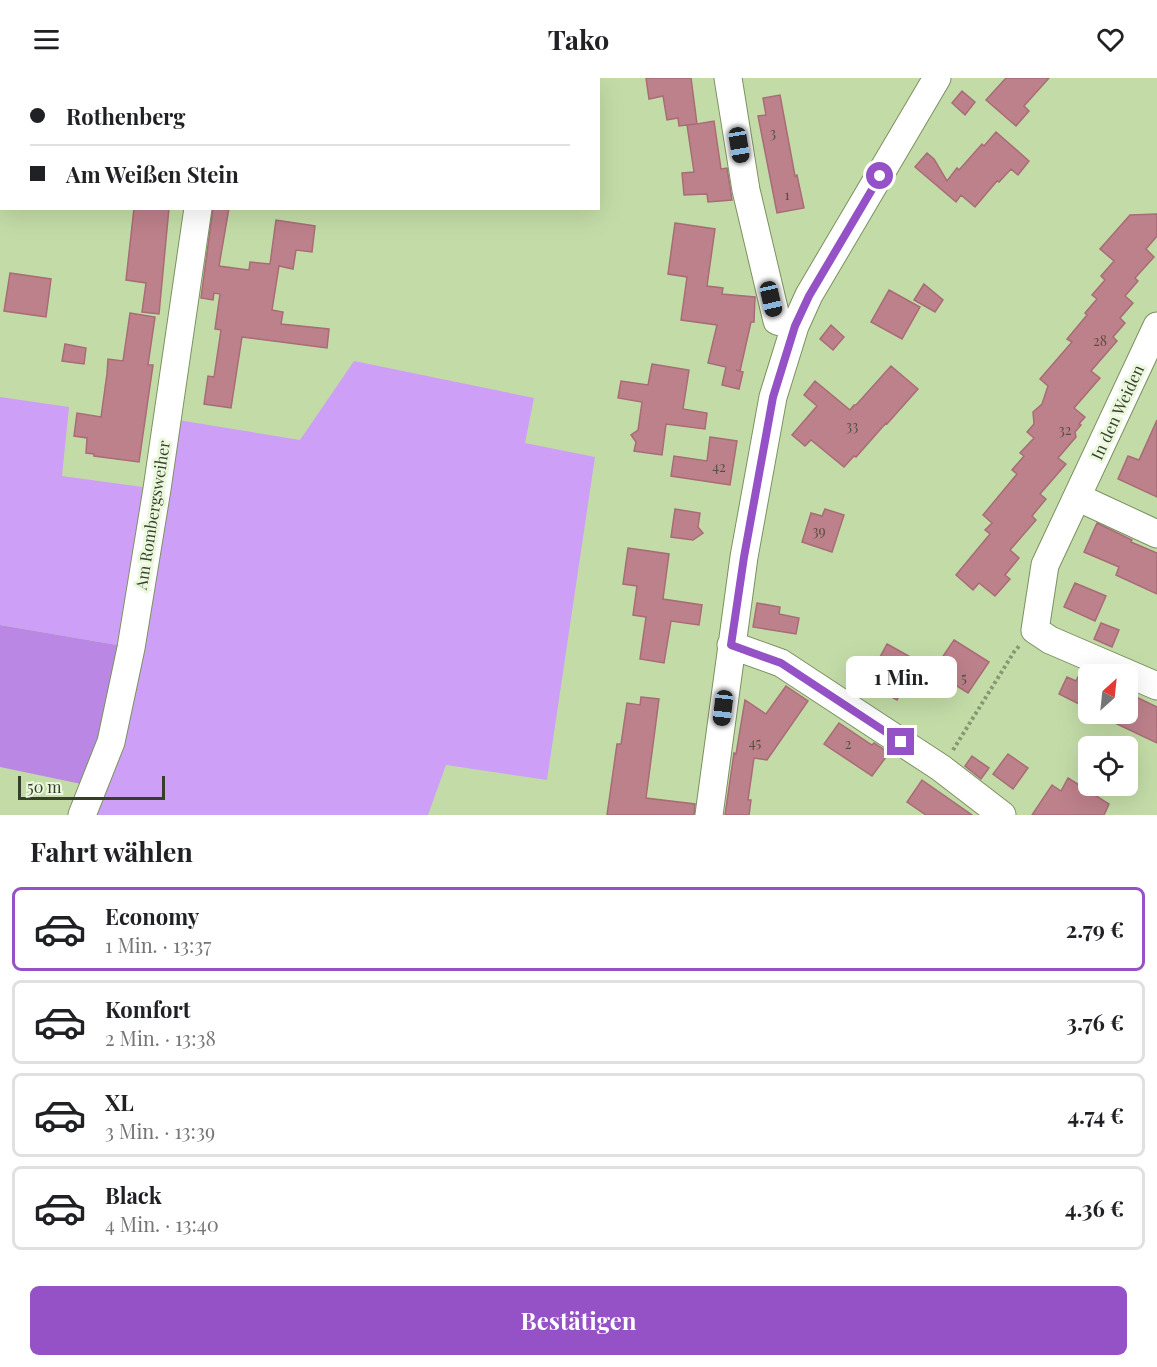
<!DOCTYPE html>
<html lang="de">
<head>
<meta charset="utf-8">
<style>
  :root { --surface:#fff; --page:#f6f6f6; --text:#202124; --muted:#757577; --line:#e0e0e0; --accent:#9551c6 }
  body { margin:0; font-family:"Playfair Display",serif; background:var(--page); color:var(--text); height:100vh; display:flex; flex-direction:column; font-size:22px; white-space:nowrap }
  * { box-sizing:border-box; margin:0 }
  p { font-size:20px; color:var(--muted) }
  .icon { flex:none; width:33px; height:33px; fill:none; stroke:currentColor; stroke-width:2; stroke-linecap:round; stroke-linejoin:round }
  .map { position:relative; height:737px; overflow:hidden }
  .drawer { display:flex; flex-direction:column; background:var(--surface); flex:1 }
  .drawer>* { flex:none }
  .hud { position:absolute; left:0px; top:0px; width:600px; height:132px; box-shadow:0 6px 24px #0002; display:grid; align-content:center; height:132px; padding:0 30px; background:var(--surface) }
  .needle { width:39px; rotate:27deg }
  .buttons { position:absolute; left:1078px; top:586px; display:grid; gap:12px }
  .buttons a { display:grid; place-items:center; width:60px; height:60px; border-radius:9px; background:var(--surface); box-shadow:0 6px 24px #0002; font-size:30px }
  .scale { position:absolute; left:18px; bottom:15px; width:147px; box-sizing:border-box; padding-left:6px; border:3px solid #353f29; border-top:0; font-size:16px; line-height:21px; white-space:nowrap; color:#353f29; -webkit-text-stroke:4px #ebf8de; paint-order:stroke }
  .end { position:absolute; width:27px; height:27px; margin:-14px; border:8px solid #9551c6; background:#fff; box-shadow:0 0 0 3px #fff }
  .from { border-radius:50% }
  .bubble { position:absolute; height:42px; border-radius:9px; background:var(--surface); box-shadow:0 6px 24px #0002; font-size:20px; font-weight:700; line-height:42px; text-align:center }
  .car { position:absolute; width:18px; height:36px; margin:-18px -9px; border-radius:8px; box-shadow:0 0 4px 2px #0007; background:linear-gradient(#222 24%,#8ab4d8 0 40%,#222 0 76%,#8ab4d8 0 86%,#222 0) }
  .hud b { display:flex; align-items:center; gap:21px; height:57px; font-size:22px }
  .hud b+b { border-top:2px solid var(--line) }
  .hud i { width:15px; height:15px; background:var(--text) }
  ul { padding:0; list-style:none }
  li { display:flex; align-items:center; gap:18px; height:84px; margin:0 12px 9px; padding:0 18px; border:3px solid var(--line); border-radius:9px }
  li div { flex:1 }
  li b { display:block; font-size:22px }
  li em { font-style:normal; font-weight:700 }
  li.selected { border-color:var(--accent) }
  li>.icon { width:54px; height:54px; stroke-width:1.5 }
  h2 { padding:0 30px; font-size:27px; line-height:72px }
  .cta { display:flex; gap:12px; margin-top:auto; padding:12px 30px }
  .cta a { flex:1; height:69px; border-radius:9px; background:var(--accent); color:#fff; font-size:24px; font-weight:700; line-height:69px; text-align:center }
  header { display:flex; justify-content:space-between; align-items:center; height:78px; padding:0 30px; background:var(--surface); font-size:27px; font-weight:700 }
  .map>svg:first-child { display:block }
  .green { fill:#ce9ff6 }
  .forest { fill:#ba88e4 }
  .building { fill:#bd818b; stroke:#a76c76; stroke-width:1.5 }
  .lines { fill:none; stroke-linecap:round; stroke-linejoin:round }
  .minor-casing { stroke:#7b9160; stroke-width:29 }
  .path { stroke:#869871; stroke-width:4; stroke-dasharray:3 3; stroke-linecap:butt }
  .minor { stroke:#fff; stroke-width:27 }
  .route { stroke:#9551c6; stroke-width:8 }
  .labels { text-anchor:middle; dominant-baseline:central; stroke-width:6; stroke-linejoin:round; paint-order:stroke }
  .number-label { font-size:14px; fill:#575042 }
  .street-label { font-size:16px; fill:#353f29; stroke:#ebf8de }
</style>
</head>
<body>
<header><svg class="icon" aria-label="menu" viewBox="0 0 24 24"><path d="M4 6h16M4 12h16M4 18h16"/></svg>Tako<svg class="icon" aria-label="heart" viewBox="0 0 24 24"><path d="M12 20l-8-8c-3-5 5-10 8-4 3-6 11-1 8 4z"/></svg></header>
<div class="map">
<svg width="1157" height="737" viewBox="0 0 1157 737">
  <rect width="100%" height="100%" fill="#c3dca7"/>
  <!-- green -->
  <path class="green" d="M 354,283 L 534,320 L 525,365 L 595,379 L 547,702 L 446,687 L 428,737 L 93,737 L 178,342 L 300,362 Z
    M 0,319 L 69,329 L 62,398 L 150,410 L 123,568 L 0,547 Z"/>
  <!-- forest -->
  <path class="forest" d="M 0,547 L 123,568 L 86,707 L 0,689 Z"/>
  <!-- building -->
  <path class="building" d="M 646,0 L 691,0 L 697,46 L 714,43 L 721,91 L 727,90 L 732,122 L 708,124 L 707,116 L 684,117 L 682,95 L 694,94 L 687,47 L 696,46 L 679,48 L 678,40 L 667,42 L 663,18 L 649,21 Z
    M 1006,0 L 1049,0 L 1024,28 L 1029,33 L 1016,48 L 986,22 Z
    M 962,13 L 975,24 L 965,37 L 952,25 Z
    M 780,17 L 795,98 L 797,97 L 804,130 L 777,135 L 758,38 L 766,37 L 763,20 Z
    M 996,54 L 1029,83 L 1018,97 L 1011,91 L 999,104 L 997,103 L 975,129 L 961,117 L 956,124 L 915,89 L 927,75 L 934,81 L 947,103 L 957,90 L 959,92 L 982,66 L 984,68 Z
    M 134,130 L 169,130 L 159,236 L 142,234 L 146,205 L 126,202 Z
    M 213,130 L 229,130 L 219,188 L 249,192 L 250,184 L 270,186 L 276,142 L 315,148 L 312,174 L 296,172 L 293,191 L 279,188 L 272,232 L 283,234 L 281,246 L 329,251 L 327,270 L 242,259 L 231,330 L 204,326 L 208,298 L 214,299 L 221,252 L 215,251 L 220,216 L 214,215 L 213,222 L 201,220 Z
    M 1157,136 L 1157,158 L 1146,171 L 1154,179 L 1135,200 L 1138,203 L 1125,218 L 1133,225 L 1120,240 L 1125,245 L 1113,259 L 1117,263 L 1091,293 L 1100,300 L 1074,330 L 1085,339 L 1079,346 L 1081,347 L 1075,354 L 1076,359 L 1058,380 L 1066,386 L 1040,416 L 1046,421 L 1032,438 L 1036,442 L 1010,472 L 1019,480 L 1005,497 L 1010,501 L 995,518 L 979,505 L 973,512 L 956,497 L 990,456 L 985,452 L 992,445 L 983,437 L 1017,396 L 1012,392 L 1024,378 L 1020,375 L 1034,360 L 1027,354 L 1034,346 L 1033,334 L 1042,326 L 1048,308 L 1040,301 L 1072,264 L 1067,261 L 1087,237 L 1085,235 L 1097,221 L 1092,217 L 1105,202 L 1101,198 L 1114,183 L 1100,171 L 1130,137 Z
    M 675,145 L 715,151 L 707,208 L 723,210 L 722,216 L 755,219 L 754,244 L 751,244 L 740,293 L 736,292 L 743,294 L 739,311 L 722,307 L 726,289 L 708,285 L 717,247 L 681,242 L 687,199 L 668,196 Z
    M 10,195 L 51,201 L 46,239 L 4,233 Z
    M 924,206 L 943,222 L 935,234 L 914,222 Z
    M 889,212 L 920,229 L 902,261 L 871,244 Z
    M 130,235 L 155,239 L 148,287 L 153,287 L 139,384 L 94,378 L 94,376 L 86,375 L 87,360 L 74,358 L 77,335 L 101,339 L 107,296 L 108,281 L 123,283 Z
    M 831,247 L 844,259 L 833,272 L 820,261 Z
    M 65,266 L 86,270 L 84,286 L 62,283 Z
    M 652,286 L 689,292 L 683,331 L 707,335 L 705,351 L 666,346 L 662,377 L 634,373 L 636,364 L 631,357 L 638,352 L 642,324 L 618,320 L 621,303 L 648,307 Z
    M 891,288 L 918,311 L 887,346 L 886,345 L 856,379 L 854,378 L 844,389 L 811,362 L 805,368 L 792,357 L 817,328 L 804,317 L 815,303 L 850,332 L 854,327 L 856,327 Z
    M 1157,342 L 1157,419 L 1118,401 L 1128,378 L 1139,382 Z
    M 710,359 L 737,363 L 730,407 L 671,398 L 674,378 L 707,383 Z
    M 675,431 L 700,435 L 698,449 L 703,455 L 693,462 L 671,459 Z
    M 825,431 L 844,437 L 832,474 L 802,464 L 811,435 L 822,438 Z
    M 1097,445 L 1132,462 L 1131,464 L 1157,475 L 1157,516 L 1116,497 L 1119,489 L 1084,474 Z
    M 628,470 L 669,476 L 663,521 L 702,527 L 699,547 L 671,543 L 664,585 L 640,581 L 646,539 L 633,537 L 637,508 L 623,506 Z
    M 1075,505 L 1106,518 L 1095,543 L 1064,529 Z
    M 757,525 L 780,529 L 779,536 L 799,540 L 796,556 L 753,549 Z
    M 1101,545 L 1119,552 L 1112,569 L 1094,561 Z
    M 954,562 L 989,584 L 968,615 L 933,593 Z
    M 887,566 L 925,587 L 915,609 L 906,605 L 897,622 L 866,605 Z
    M 1081,593 L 1089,596 L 1089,631 L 1059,616 L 1067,599 L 1076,603 Z
    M 786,608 L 808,623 L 767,682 L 754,680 L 748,722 L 751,722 L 749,737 L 725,737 L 734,675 L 736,676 L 745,622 L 766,636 Z
    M 1128,615 L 1157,629 L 1157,665 L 1096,636 L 1128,636 Z
    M 641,619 L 659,621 L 646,720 L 695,726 L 694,737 L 607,737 L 617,666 L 621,666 L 627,625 L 640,627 Z
    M 839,645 L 872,667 L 874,665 L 889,675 L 872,698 L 824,666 Z
    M 1008,676 L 1028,690 L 1013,711 L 993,696 Z
    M 972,678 L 989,690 L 981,701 L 965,688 Z
    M 1068,700 L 1109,726 L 1104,737 L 1032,737 L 1052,707 L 1061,713 Z
    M 922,702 L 972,737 L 926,737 L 907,724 Z"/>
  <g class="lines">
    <!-- minor casing -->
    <g class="minor-casing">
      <path id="minor" d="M 728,0 L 746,112 L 777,243 L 795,248
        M 215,2 L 215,0
        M 1157,248 L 1045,487 L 1035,552 L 1050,562 L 1157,608
        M 1077,419 L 1157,456
        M 731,567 L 781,585 L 941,690 L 1002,737
        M 82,737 L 111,664 L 131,570 L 157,411 L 198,130
        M 709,737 L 744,479 L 773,319 L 795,248 L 809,217 L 937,0"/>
    </g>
    <!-- path -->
    <path class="path" d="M 953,672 L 1014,574 L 1020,567"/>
    <!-- minor -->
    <use href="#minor" class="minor"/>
  </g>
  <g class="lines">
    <!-- route -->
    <path class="route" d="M 880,98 L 809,218 L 795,248 L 773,319 L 744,479 L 731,567 L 781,585 L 901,664"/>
  </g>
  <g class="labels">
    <!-- number labels -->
    <g class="number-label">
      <text x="773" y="54">3</text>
      <text x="787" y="116">1</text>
      <text x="1100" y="262">28</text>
      <text x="852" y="347">33</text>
      <text x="1065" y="351">32</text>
      <text x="719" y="388">42</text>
      <text x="819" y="452">39</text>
      <text x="964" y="599">5</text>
      <text x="755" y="664">45</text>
      <text x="848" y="665">2</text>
    </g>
    <!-- street labels -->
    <g class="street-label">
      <text transform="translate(1117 334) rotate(-65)">In den Weiden</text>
      <text transform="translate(152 437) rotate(-81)">Am Rombergsweiher</text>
    </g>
  </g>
</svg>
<div class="buttons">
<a><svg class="needle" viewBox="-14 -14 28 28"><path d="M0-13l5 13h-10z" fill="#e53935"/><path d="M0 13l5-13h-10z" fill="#757577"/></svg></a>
<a><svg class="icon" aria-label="locate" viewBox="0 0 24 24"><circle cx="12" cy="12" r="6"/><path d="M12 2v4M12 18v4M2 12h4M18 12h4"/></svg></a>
</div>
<div class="scale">50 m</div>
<i class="end from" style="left:880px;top:98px"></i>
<i class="end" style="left:901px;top:664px"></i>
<div class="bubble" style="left:846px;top:578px;width:111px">1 Min.</div>
<i class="car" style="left:739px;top:67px;rotate:171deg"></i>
<i class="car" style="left:771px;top:221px;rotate:167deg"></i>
<i class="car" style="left:723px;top:630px;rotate:187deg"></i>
<div class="hud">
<b><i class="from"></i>Rothenberg</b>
<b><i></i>Am Weißen Stein</b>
</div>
</div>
<section class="drawer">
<h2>Fahrt wählen</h2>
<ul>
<li class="selected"><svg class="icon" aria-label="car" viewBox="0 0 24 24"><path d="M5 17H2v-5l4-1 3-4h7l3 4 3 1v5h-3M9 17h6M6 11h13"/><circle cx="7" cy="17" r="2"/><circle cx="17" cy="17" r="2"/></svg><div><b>Economy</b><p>1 Min. · 13:37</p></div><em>2.79 €</em></li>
<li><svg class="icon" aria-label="car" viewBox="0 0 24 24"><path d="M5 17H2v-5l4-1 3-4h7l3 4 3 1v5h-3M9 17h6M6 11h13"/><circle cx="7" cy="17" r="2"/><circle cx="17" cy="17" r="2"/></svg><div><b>Komfort</b><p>2 Min. · 13:38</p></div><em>3.76 €</em></li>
<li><svg class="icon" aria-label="car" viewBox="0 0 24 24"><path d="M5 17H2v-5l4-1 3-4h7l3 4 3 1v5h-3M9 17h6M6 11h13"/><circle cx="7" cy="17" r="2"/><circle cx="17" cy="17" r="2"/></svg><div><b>XL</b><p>3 Min. · 13:39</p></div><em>4.74 €</em></li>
<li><svg class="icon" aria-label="car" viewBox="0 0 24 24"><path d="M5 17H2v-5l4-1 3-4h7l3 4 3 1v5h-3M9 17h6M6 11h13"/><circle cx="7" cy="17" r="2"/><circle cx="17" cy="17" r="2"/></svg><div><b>Black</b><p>4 Min. · 13:40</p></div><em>4.36 €</em></li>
</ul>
<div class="cta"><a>Bestätigen</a></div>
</section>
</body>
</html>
